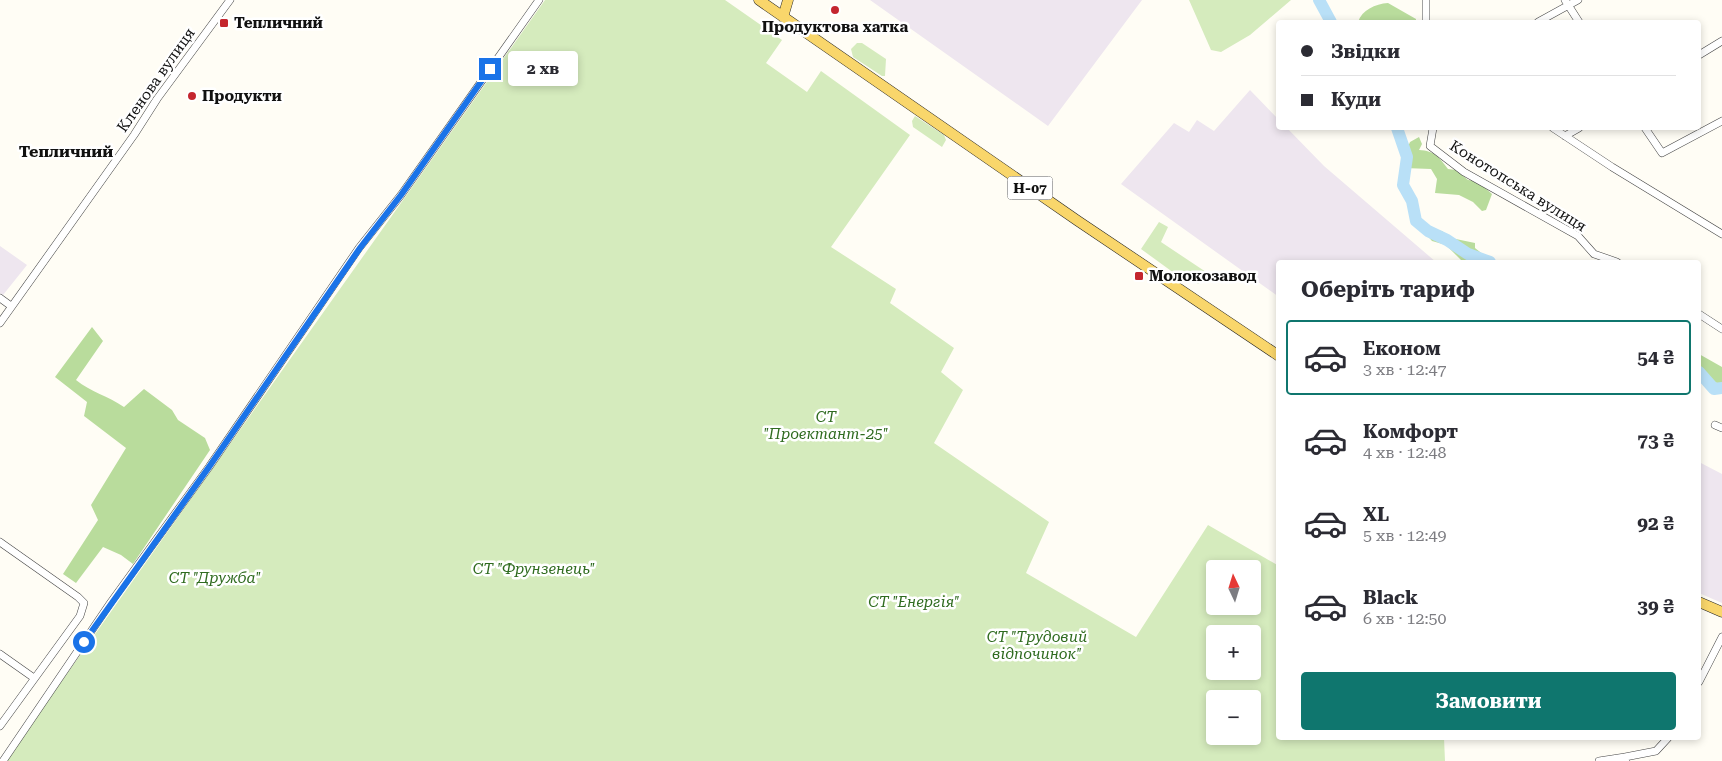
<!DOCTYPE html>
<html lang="uk">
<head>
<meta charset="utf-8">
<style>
  :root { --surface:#fff; --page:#f7f7f7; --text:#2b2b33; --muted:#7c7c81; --line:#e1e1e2; --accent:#0f766e }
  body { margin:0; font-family:"Roboto Serif",serif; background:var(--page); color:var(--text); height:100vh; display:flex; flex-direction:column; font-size:19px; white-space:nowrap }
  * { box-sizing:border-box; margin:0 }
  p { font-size:16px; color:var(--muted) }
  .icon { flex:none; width:28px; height:28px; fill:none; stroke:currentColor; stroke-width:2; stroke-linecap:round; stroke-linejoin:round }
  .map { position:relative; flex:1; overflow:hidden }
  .sheet { position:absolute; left:1276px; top:260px; width:425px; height:480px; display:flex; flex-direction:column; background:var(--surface); border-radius:5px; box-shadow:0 2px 8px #0003 }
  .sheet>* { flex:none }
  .hud { position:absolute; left:1276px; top:20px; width:425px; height:110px; border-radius:5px; box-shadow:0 2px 8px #0003; display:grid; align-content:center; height:110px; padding:0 25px; background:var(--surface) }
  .needle { width:32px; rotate:356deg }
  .fabs { position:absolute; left:1206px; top:560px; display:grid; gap:10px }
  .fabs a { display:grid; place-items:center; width:55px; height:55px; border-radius:5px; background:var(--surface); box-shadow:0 2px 8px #0003; font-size:25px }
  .end { position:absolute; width:22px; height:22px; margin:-11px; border:6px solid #1a73e8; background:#fff; box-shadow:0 0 0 2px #fff }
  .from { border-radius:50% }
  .bubble { position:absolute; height:35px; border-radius:5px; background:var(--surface); box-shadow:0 2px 8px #0003; font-size:16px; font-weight:700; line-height:35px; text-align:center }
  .hud b { display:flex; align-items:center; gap:18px; height:48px; font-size:19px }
  .hud b+b { border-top:1px solid var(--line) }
  .hud i { width:12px; height:12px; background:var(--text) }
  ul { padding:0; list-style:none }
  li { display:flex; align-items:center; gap:15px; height:75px; margin:0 10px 8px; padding:0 15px; border:2px solid transparent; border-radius:5px }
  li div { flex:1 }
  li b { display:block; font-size:19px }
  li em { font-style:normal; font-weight:700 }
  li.current { border-color:var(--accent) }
  li>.icon { width:45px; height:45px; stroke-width:1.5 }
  h2 { padding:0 25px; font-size:22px; line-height:60px }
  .primary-button { display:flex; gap:10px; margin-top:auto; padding:10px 25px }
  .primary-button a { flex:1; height:58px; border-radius:5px; background:var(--accent); color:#fff; font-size:20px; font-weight:700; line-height:58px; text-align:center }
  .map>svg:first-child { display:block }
  .industrial { fill:#eee6ef }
  .green { fill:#d5ebbd; fill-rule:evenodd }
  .forest { fill:#b9dc9c }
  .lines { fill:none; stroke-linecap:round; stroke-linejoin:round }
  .river { stroke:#b9e0f7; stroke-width:12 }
  .minor-casing { stroke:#444; stroke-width:8 }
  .primary-casing { stroke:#222; stroke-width:11 }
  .minor { stroke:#fff; stroke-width:7 }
  .primary { stroke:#f9d66b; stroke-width:10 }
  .route { stroke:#1a73e8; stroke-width:6 }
  .poi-dot { fill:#c4262e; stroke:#fff; stroke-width:2 }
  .labels { text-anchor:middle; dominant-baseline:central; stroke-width:5; stroke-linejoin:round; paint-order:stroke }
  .shield { fill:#fff; stroke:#585858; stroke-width:1 }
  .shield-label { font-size:14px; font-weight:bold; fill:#111 }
  .poi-label { font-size:15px; font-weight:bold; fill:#111; stroke:#fff; text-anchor:start }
  .street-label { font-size:15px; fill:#111; stroke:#fff }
  .park-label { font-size:15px; font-style:italic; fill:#2f6b1f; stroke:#fff }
  .neighbourhood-label { font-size:16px; font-weight:bold; fill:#111; stroke:#fff }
</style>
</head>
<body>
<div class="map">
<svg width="1722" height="761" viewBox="0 0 1722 761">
  <rect width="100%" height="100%" fill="#fffdf5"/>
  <!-- industrial -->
  <path class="industrial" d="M 870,0 L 1142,0 L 1048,126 Z
    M 1250,90 L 1279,120 L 1279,128 L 1287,128 L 1324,166 L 1436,262 L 1279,262 L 1279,297 L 1121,184 L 1174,123 L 1189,132 L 1197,120 L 1214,131 Z
    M 0,246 L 27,265 L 3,295 L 0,293 Z
    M 1699,462 L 1722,474 L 1722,603 L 1699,593 Z"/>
  <!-- green -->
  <path class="green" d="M 545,0 L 725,0 L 782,40 L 766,63 L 807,92 L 821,71 L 910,135 L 831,247 L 896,289 L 890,303 L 954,348 L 941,372 L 963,390 L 934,443 L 1049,522 L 1026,573 L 1136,637 L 1208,525 L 1279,566 L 1279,738 L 1444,738 L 1445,761 L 5,761 ZM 1215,569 L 1252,569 L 1252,606 L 1215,606 ZM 1215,634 L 1252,634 L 1252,671 L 1215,671 ZM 1215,699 L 1252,699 L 1252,736 L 1215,736 Z
    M 1189,0 L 1291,0 L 1250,35 L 1221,52 L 1211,50 Z
    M 857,43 L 862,43 L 886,59 L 885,76 L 882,76 L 853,57 L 851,49 Z
    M 915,116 L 944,135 L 946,140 L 942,147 L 913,127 L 912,121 Z
    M 1159,222 L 1168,227 L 1161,242 L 1212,276 L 1198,284 L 1182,274 L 1174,273 L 1141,249 Z"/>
  <!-- forest -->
  <path class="forest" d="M 1388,3 L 1416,19 L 1416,22 L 1358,22 C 1362,10 1375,4 1388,3 Z
    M 1419,137 L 1422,144 L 1419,150 C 1435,151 1439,157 1448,169 L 1456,170 L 1468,180 L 1477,181 L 1492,194 L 1486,210 L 1482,211 L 1473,202 L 1459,195 L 1435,193 L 1437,179 L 1431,169 L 1404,168 L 1404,156 L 1410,142 Z
    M 1428,229 L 1442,231 L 1451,238 L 1475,243 L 1475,248 L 1485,256 L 1487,262 L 1463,262 L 1446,245 L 1432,241 L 1425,233 Z
    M 92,327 L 103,341 L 76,380 C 91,392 108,396 124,407 L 144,389 L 172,410 L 178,420 L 205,438 L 210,450 L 133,564 L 121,555 L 103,547 L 76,583 L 63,574 L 98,520 L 91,505 L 126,448 L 84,416 L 87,402 L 55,377 Z
    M 1699,354 L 1722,367 L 1722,384 L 1713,382 L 1699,369 Z"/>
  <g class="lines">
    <!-- river -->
    <path class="river" d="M 1319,0 L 1331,22
      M 1397,128 L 1407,157 L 1403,185 L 1412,201 L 1416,221 L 1428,231 L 1447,240 L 1468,254 L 1490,262
      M 1699,372 L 1714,389 L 1722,388"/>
    <!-- minor casing -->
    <g class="minor-casing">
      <path id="minor" d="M 1565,0 L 1579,22
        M 1426,22 L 1426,0
        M 1538,22 L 1578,0
        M 1699,55 L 1722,41
        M 1433,128 L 1430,146 L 1464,172 L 1578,236 L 1594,254 L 1617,262
        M 1553,128 L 1612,167 L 1722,234
        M 1645,128 L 1662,153 L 1722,121
        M 1565,136 L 1579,128
        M 0,298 L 11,306
        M 1699,314 L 1722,329
        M 0,323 L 134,135 L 157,99 L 230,0
        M 1715,425 L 1722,428
        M 0,542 L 78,597 L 84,603 L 80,616 L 0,726
        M 0,654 L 34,678
        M 1699,682 L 1722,637
        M 3,761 L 111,602 L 209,467 L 359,248 L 401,195 L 539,0
        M 1599,761 L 1625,757
        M 1626,761 L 1625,757 L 1656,751 L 1668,738"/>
    </g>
    <!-- primary casing -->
    <g class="primary-casing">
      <path id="primary" d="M 759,0 L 1078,221 L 1279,356
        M 783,17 L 788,0
        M 1699,602 L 1722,612"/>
    </g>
    <!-- minor -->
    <use href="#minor" class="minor"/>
    <!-- primary -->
    <use href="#primary" class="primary"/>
  </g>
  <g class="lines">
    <!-- route -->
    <path class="route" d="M 84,642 L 209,467 L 360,248 L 401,195 L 490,69"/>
  </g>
  <!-- markers -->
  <g class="poi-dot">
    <circle cx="835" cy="10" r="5"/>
    <rect x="219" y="18" width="10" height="10" rx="2.5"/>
    <circle cx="192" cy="96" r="5"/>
    <rect x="1134" y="271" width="10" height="10" rx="2.5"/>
  </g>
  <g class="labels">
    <!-- shield labels -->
    <rect class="shield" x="1007.5" y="176.5" width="45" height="23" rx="4"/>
    <g class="shield-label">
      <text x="1030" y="188">Н-07</text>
    </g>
    <!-- poi labels -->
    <g class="poi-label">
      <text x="234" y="23">Тепличний</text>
      <text x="835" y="27" text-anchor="middle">Продуктова хатка</text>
      <text x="202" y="96">Продукти</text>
      <text x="1149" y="276">Молокозавод</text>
    </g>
    <!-- street labels -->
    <g class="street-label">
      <text transform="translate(156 80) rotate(-55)">Кленова вулиця</text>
      <text transform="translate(1518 186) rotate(32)">Конотопська вулиця</text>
    </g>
    <!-- park labels -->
    <g class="park-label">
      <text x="826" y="417">СТ<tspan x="826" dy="17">"Проектант-25"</tspan></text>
      <text x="534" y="569">СТ "Фрунзенець"</text>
      <text x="215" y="578">СТ "Дружба"</text>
      <text x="914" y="602">СТ "Енергія"</text>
      <text x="1037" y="637">СТ "Трудовий<tspan x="1037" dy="17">відпочинок"</tspan></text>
    </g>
    <!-- neighbourhood labels -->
    <g class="neighbourhood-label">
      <text x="66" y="151">Тепличний</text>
    </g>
  </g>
</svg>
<div class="fabs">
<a><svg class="needle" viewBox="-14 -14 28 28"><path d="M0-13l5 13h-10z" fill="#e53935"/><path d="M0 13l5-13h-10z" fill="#7c7c81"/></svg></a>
<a>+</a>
<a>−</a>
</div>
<i class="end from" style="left:84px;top:642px"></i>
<i class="end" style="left:490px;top:69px"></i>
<div class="bubble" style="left:508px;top:51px;width:70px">2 хв</div>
<div class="hud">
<b><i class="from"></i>Звідки</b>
<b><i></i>Куди</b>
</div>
<section class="sheet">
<h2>Оберіть тариф</h2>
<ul>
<li class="current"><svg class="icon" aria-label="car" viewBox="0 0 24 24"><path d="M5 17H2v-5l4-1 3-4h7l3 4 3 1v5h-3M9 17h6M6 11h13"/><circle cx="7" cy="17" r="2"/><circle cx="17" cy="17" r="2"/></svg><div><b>Економ</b><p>3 хв · 12:47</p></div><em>54 ₴</em></li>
<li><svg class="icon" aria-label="car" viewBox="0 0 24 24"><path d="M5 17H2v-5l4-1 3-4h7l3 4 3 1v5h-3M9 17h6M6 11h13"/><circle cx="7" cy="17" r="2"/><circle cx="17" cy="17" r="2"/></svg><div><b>Комфорт</b><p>4 хв · 12:48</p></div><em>73 ₴</em></li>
<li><svg class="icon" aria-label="car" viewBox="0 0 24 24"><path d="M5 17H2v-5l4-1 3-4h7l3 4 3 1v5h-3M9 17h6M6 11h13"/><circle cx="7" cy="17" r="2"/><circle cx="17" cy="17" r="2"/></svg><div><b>XL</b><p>5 хв · 12:49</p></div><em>92 ₴</em></li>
<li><svg class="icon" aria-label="car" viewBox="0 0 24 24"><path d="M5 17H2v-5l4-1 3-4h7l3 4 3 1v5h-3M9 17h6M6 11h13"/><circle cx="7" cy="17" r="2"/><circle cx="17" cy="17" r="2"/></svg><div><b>Black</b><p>6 хв · 12:50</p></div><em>39 ₴</em></li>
</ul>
<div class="primary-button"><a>Замовити</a></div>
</section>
</div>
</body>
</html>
